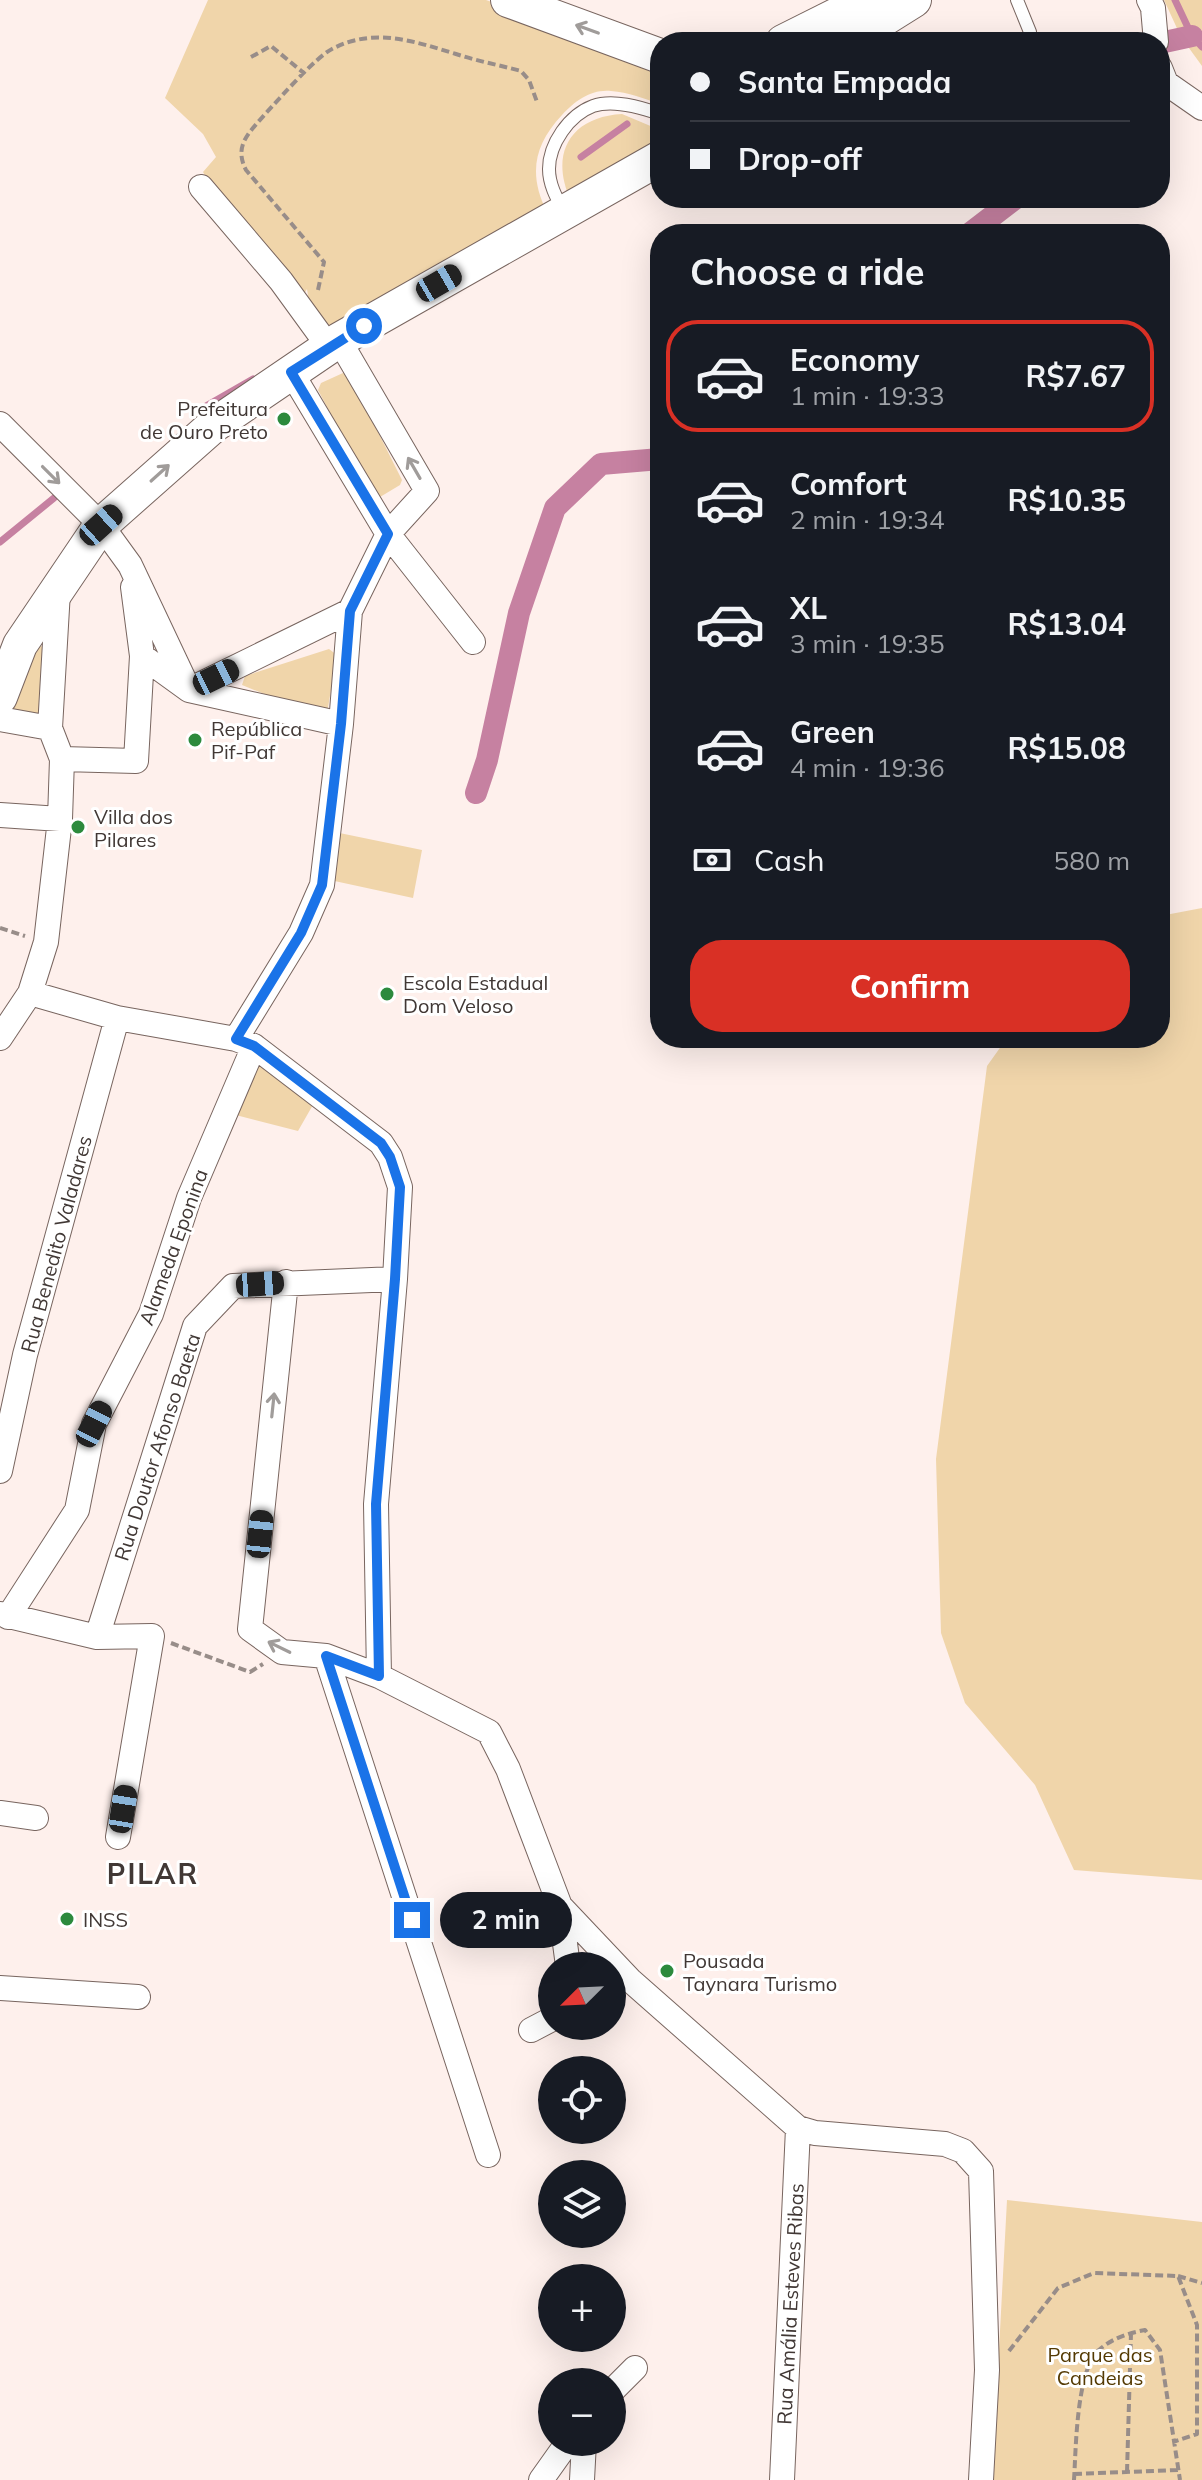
<!DOCTYPE html>
<html lang="en">
<head>
<meta charset="utf-8">
<style>
  :root { --surface:#171b24; --page:#242831; --text:#f1f3f6; --muted:#9ea1a6; --line:#363941; --accent:#d93025 }
  body { margin:0; font-family:Mulish,sans-serif; background:var(--page); color:var(--text); height:100vh; display:flex; flex-direction:column; font-size:30px; white-space:nowrap }
  * { box-sizing:border-box; margin:0 }
  p { font-size:26px; color:var(--muted) }
  .icon { flex:none; width:44px; height:44px; fill:none; stroke:currentColor; stroke-width:2; stroke-linecap:round; stroke-linejoin:round }
  .map { position:relative; flex:1; overflow:hidden }
  .details { position:absolute; left:650px; top:224px; width:520px; height:824px; display:flex; flex-direction:column; background:var(--surface); border-radius:32px; box-shadow:0 8px 32px #0002 }
  .details>* { flex:none }
  .top-card { position:absolute; left:650px; top:32px; width:520px; height:176px; border-radius:32px; box-shadow:0 8px 32px #0002; display:grid; align-content:center; height:176px; padding:0 40px; background:var(--surface) }
  .needle { width:52px; rotate:246deg }
  .buttons { position:absolute; left:538px; top:1952px; display:grid; gap:16px }
  .buttons a { display:grid; place-items:center; width:88px; height:88px; border-radius:50%; background:var(--surface); box-shadow:0 8px 32px #0002; font-size:40px }
  .end { position:absolute; width:36px; height:36px; margin:-18px; border:10px solid #1a73e8; background:#fff; box-shadow:0 0 0 4px #fff }
  .from { border-radius:50% }
  .bubble { position:absolute; height:56px; border-radius:28px; background:var(--surface); box-shadow:0 8px 32px #0002; font-size:26px; font-weight:700; line-height:56px; text-align:center }
  .car { position:absolute; width:24px; height:48px; margin:-24px -12px; border-radius:10px; box-shadow:0 0 6px 2px #0007; background:linear-gradient(#222 24%,#8ab4d8 0 40%,#222 0 76%,#8ab4d8 0 86%,#222 0) }
  .top-card b { display:flex; align-items:center; gap:28px; height:76px; font-size:30px }
  .top-card b+b { border-top:2px solid var(--line) }
  .top-card i { width:20px; height:20px; background:var(--text) }
  ul { padding:0; list-style:none }
  li { display:flex; align-items:center; gap:24px; height:112px; margin:0 16px 12px; padding:0 24px; border:4px solid transparent; border-radius:32px }
  li div { flex:1 }
  li b { display:block; font-size:30px }
  li em { font-style:normal; font-weight:700 }
  li.current { border-color:var(--accent) }
  li>.icon { width:72px; height:72px; stroke-width:1.5 }
  h2 { padding:0 40px; font-size:36px; line-height:96px }
  .pay { display:flex; align-items:center; gap:20px; height:88px; padding:0 40px; font-size:30px }
  .pay p { margin-inline-start:auto }
  .cta { display:flex; gap:16px; margin-top:auto; padding:16px 40px }
  .cta a { flex:1; height:92px; border-radius:32px; background:var(--accent); color:#fff; font-size:32px; font-weight:700; line-height:92px; text-align:center }
  .map>svg:first-child { display:block }
  .green { fill:#f0d5aa }
  .lines { fill:none; stroke-linecap:round; stroke-linejoin:round }
  .stream { stroke:#c681a1; stroke-width:7 }
  .canal { stroke:#c681a1; stroke-width:22 }
  .lane-casing { stroke:#78655f; stroke-width:14 }
  .street-casing { stroke:#78655f; stroke-width:26 }
  .secondary-casing { stroke:#78655f; stroke-width:36 }
  .path { stroke:#988d89; stroke-width:4; stroke-dasharray:8 4; stroke-linecap:butt }
  .lane { stroke:#fff; stroke-width:12 }
  .street { stroke:#fff; stroke-width:24 }
  .secondary { stroke:#fff; stroke-width:34 }
  .oneway { stroke:#a09c9a }
  .route { stroke:#1a73e8; stroke-width:10 }
  .poi-dot { fill:#2c8a3d; stroke:#fff; stroke-width:3 }
  .labels { text-anchor:middle; dominant-baseline:central; stroke-width:6; stroke-linejoin:round; paint-order:stroke }
  .poi-label { font-size:20px; fill:#413835; stroke:#fff; text-anchor:start }
  .street-label { font-size:20px; fill:#413835; stroke:#fff }
  .park-label { font-size:20px; fill:#543a03; stroke:#fff }
  .district-label { font-size:28px; font-weight:bold; letter-spacing:2px; fill:#413835; stroke:#fff }
</style>
</head>
<body>
<div class="map">
<svg width="1202" height="2480" viewBox="0 0 1202 2480">
  <rect width="100%" height="100%" fill="#fef0ec"/>
  <!-- green -->
  <path class="green" d="M 208,0 L 486,0 L 660,61 L 660,104 C 645,99 628,92 611,91 C 591,89 575,101 562,115 C 534,145 528,174 547,212 L 316,349 L 307,289 L 302,298 L 210,184 L 203,172 L 216,157 L 203,134 L 165,98 Z
    M 1164,0 L 1202,0 L 1202,66 L 1181,37 Z
    M 622,114 L 660,130 L 660,150 L 571,201 C 549,154 570,117 622,114 Z
    M 343,373 L 349,374 L 402,480 L 400,485 L 380,497 L 373,494 L 318,390 L 321,383 Z
    M 33,644 L 44,647 L 42,719 L 0,707 Z
    M 329,649 L 337,655 L 326,719 L 242,685 L 245,676 Z
    M 325,830 L 422,850 L 413,898 L 316,877 Z
    M 1202,908 L 1202,1880 L 1074,1870 L 1035,1785 L 965,1703 L 941,1633 L 936,1459 L 987,1066 L 1007,1038 L 1160,1038 L 1160,916 Z
    M 255,1053 L 314,1103 L 298,1131 L 228,1113 Z
    M 1007,2200 L 1202,2222 L 1202,2480 L 992,2480 Z"/>
  <g class="lines">
    <!-- stream -->
    <path class="stream" d="M 1175,0 L 1192,36 L 1202,47
      M 581,157 L 627,124
      M 206,406 L 253,379
      M 0,542 L 54,498"/>
    <!-- canal -->
    <path class="canal" d="M 1160,43 L 1192,36
      M 969,234 L 1016,198
      M 476,793 L 487,760 L 519,613 L 555,508 L 601,464 L 660,459"/>
    <!-- lane casing -->
    <g class="lane-casing">
      <path id="lane" d="M 1017,0 L 1030,32 L 1027,38 L 1018,42
        M 563,210 C 556,197 549,184 549,169 C 549,144 569,115 593,106 C 613,99 640,107 660,114"/>
    </g>
    <!-- street casing -->
    <g class="street-casing">
      <path id="street" d="M 1149,0 L 1153,8 L 1156,42
        M 1160,68 L 1166,83 L 1202,108
        M 201,187 L 281,281 L 329,347
        M 291,372 L 388,534 L 427,491 L 339,340
        M 0,424 L 101,525 L 130,565 L 189,690 L 350,611
        M 142,656 L 189,690 L 341,724
        M 0,719 L 50,728 L 62,759 L 136,761 L 142,656 L 133,587
        M 50,728 L 58,591
        M 0,815 L 60,819
        M 30,993 L 117,1018 L 236,1039 L 254,1046 L 381,1143 L 390,1157 L 400,1187 L 395,1279 L 376,1504 L 379,1676
        M 0,1038 L 30,993 L 46,942 L 60,819 L 62,759
        M 236,1039 L 301,933 L 322,885 L 341,724 L 350,611 L 388,534 L 473,642
        M 286,1282 L 250,1629 L 282,1652 L 326,1656 L 379,1676 L 489,1732 L 508,1769 L 560,1906 L 630,1980 L 798,2128 L 815,2133 L 945,2144 L 963,2151 L 981,2171 L 987,2370 L 981,2480
        M 0,1471 L 25,1355 L 117,1018
        M 0,1614 L 97,1637 L 152,1636 L 118,1837
        M 8,1617 L 77,1510 L 94,1424 L 151,1314 L 189,1198 L 254,1046
        M 97,1637 L 195,1326 L 233,1286 L 395,1279
        M 326,1656 L 488,2155
        M 0,1813 L 36,1818
        M 560,1906 L 568,1966
        M 0,1988 L 138,1997
        M 531,2030 L 552,2019
        M 612,2391 L 635,2368
        M 541,2480 L 568,2442
        M 582,2480 L 584,2442
        M 782,2480 L 798,2128"/>
    </g>
    <!-- secondary casing -->
    <g class="secondary-casing">
      <path id="secondary" d="M 508,0 L 660,56
        M 783,42 L 867,0
        M 847,42 L 914,0
        M 0,697 L 20,645 L 101,525 L 214,425 L 339,340 L 660,158"/>
    </g>
    <!-- path -->
    <path class="path" d="M 251,57 L 271,46 L 305,74
      M 318,290 L 324,262 L 246,170 C 233,145 250,132 266,113 C 280,98 316,57 332,49 C 374,27 413,41 456,54 C 477,61 499,65 521,71 L 529,80 L 537,102
      M 0,928 L 25,936
      M 171,1643 L 250,1672 L 263,1664
      M 1178,2276 L 1202,2283
      M 1009,2351 L 1058,2288 L 1094,2273 L 1178,2276 L 1197,2325 L 1197,2434 L 1173,2442
      M 1127,2472 L 1131,2333
      M 1074,2474 L 1178,2470
      M 1074,2480 C 1076,2450 1076,2368 1100,2349 C 1113,2338 1129,2333 1145,2330 L 1160,2350 L 1180,2480"/>
    <!-- lane -->
    <use href="#lane" class="lane"/>
    <!-- street -->
    <use href="#street" class="street"/>
    <!-- secondary -->
    <use href="#secondary" class="secondary"/>
  </g>
  <!-- one-way arrows -->
  <defs><path id="oneway-shaft" d="M-6 0H5M1.5-3L5.5 0L1.5 3" fill="none" stroke-width="1.6" stroke-linecap="round" stroke-linejoin="round" transform="scale(2)"/></defs>
  <g class="oneway">
    <use href="#oneway-shaft" transform="translate(587 29) rotate(-160)"/>
    <use href="#oneway-shaft" transform="translate(414 468) rotate(-120)"/>
    <use href="#oneway-shaft" transform="translate(160 473) rotate(-42)"/>
    <use href="#oneway-shaft" transform="translate(51 475) rotate(45)"/>
    <use href="#oneway-shaft" transform="translate(273 1405) rotate(-84)"/>
    <use href="#oneway-shaft" transform="translate(279 1647) rotate(-154)"/>
  </g>
  <g class="lines">
    <!-- route -->
    <path class="route" d="M 364,326 L 291,372 L 388,534 L 350,611 L 341,724 L 322,885 L 301,933 L 236,1039 L 254,1046 L 381,1143 L 390,1157 L 400,1187 L 395,1279 L 376,1504 L 379,1676 L 326,1656 L 412,1920"/>
  </g>
  <!-- markers -->
  <g class="poi-dot">
    <circle cx="284" cy="419" r="8"/>
    <circle cx="195" cy="740" r="8"/>
    <circle cx="78" cy="827" r="8"/>
    <circle cx="387" cy="994" r="8"/>
    <circle cx="67" cy="1919" r="8"/>
    <circle cx="667" cy="1971" r="8"/>
  </g>
  <g class="labels">
    <!-- poi labels -->
    <g class="poi-label">
      <text x="268" y="408" text-anchor="end">Prefeitura<tspan x="268" dy="23">de Ouro Preto</tspan></text>
      <text x="211" y="728">República<tspan x="211" dy="23">Pif-Paf</tspan></text>
      <text x="94" y="816">Villa dos<tspan x="94" dy="23">Pilares</tspan></text>
      <text x="403" y="982">Escola Estadual<tspan x="403" dy="23">Dom Veloso</tspan></text>
      <text x="83" y="1919">INSS</text>
      <text x="683" y="1960">Pousada<tspan x="683" dy="23">Taynara Turismo</tspan></text>
    </g>
    <!-- street labels -->
    <g class="street-label">
      <text transform="translate(56 1244) rotate(-75)">Rua Benedito Valadares</text>
      <text transform="translate(173 1247) rotate(-70)">Alameda Eponina</text>
      <text transform="translate(157 1447) rotate(-72)">Rua Doutor Afonso Baeta</text>
      <text transform="translate(790 2304) rotate(-87)">Rua Amália Esteves Ribas</text>
    </g>
    <!-- park labels -->
    <g class="park-label">
      <text x="1100" y="2354">Parque das<tspan x="1100" dy="23">Candeias</tspan></text>
    </g>
    <!-- district labels -->
    <g class="district-label">
      <text x="153" y="1873">PILAR</text>
    </g>
  </g>
</svg>
<div class="buttons">
<a><svg class="needle" viewBox="-14 -14 28 28"><path d="M0-13l5 13h-10z" fill="#e53935"/><path d="M0 13l5-13h-10z" fill="#9ea1a6"/></svg></a>
<a><svg class="icon" aria-label="locate" viewBox="0 0 24 24"><circle cx="12" cy="12" r="6"/><path d="M12 2v4M12 18v4M2 12h4M18 12h4"/></svg></a>
<a><svg class="icon" aria-label="layers" viewBox="0 0 24 24"><path d="M12 4l9 5-9 5-9-5zM3 14l9 5 9-5"/></svg></a>
<a>+</a>
<a>−</a>
</div>
<i class="end from" style="left:364px;top:326px"></i>
<i class="end" style="left:412px;top:1920px"></i>
<div class="bubble" style="left:440px;top:1892px;width:132px">2 min</div>
<i class="car" style="left:439px;top:283px;rotate:60deg"></i>
<i class="car" style="left:101px;top:525px;rotate:48deg"></i>
<i class="car" style="left:216px;top:677px;rotate:64deg"></i>
<i class="car" style="left:260px;top:1284px;rotate:86deg"></i>
<i class="car" style="left:94px;top:1424px;rotate:27deg"></i>
<i class="car" style="left:260px;top:1534px;rotate:6deg"></i>
<i class="car" style="left:123px;top:1809px;rotate:9deg"></i>
<div class="top-card">
<b><i class="from"></i>Santa Empada</b>
<b><i></i>Drop-off</b>
</div>
<section class="details">
<h2>Choose a ride</h2>
<ul>
<li class="current"><svg class="icon" aria-label="car" viewBox="0 0 24 24"><path d="M5 17H2v-5l4-1 3-4h7l3 4 3 1v5h-3M9 17h6M6 11h13"/><circle cx="7" cy="17" r="2"/><circle cx="17" cy="17" r="2"/></svg><div><b>Economy</b><p>1 min · 19:33</p></div><em>R$7.67</em></li>
<li><svg class="icon" aria-label="car" viewBox="0 0 24 24"><path d="M5 17H2v-5l4-1 3-4h7l3 4 3 1v5h-3M9 17h6M6 11h13"/><circle cx="7" cy="17" r="2"/><circle cx="17" cy="17" r="2"/></svg><div><b>Comfort</b><p>2 min · 19:34</p></div><em>R$10.35</em></li>
<li><svg class="icon" aria-label="car" viewBox="0 0 24 24"><path d="M5 17H2v-5l4-1 3-4h7l3 4 3 1v5h-3M9 17h6M6 11h13"/><circle cx="7" cy="17" r="2"/><circle cx="17" cy="17" r="2"/></svg><div><b>XL</b><p>3 min · 19:35</p></div><em>R$13.04</em></li>
<li><svg class="icon" aria-label="car" viewBox="0 0 24 24"><path d="M5 17H2v-5l4-1 3-4h7l3 4 3 1v5h-3M9 17h6M6 11h13"/><circle cx="7" cy="17" r="2"/><circle cx="17" cy="17" r="2"/></svg><div><b>Green</b><p>4 min · 19:36</p></div><em>R$15.08</em></li>
</ul>
<div class="pay"><svg class="icon" aria-label="cash" viewBox="0 0 24 24"><path d="M3 7h18v10H3z"/><circle cx="12" cy="12" r="2"/></svg>Cash<p>580 m</p></div>
<div class="cta"><a>Confirm</a></div>
</section>
</div>
</body>
</html>
